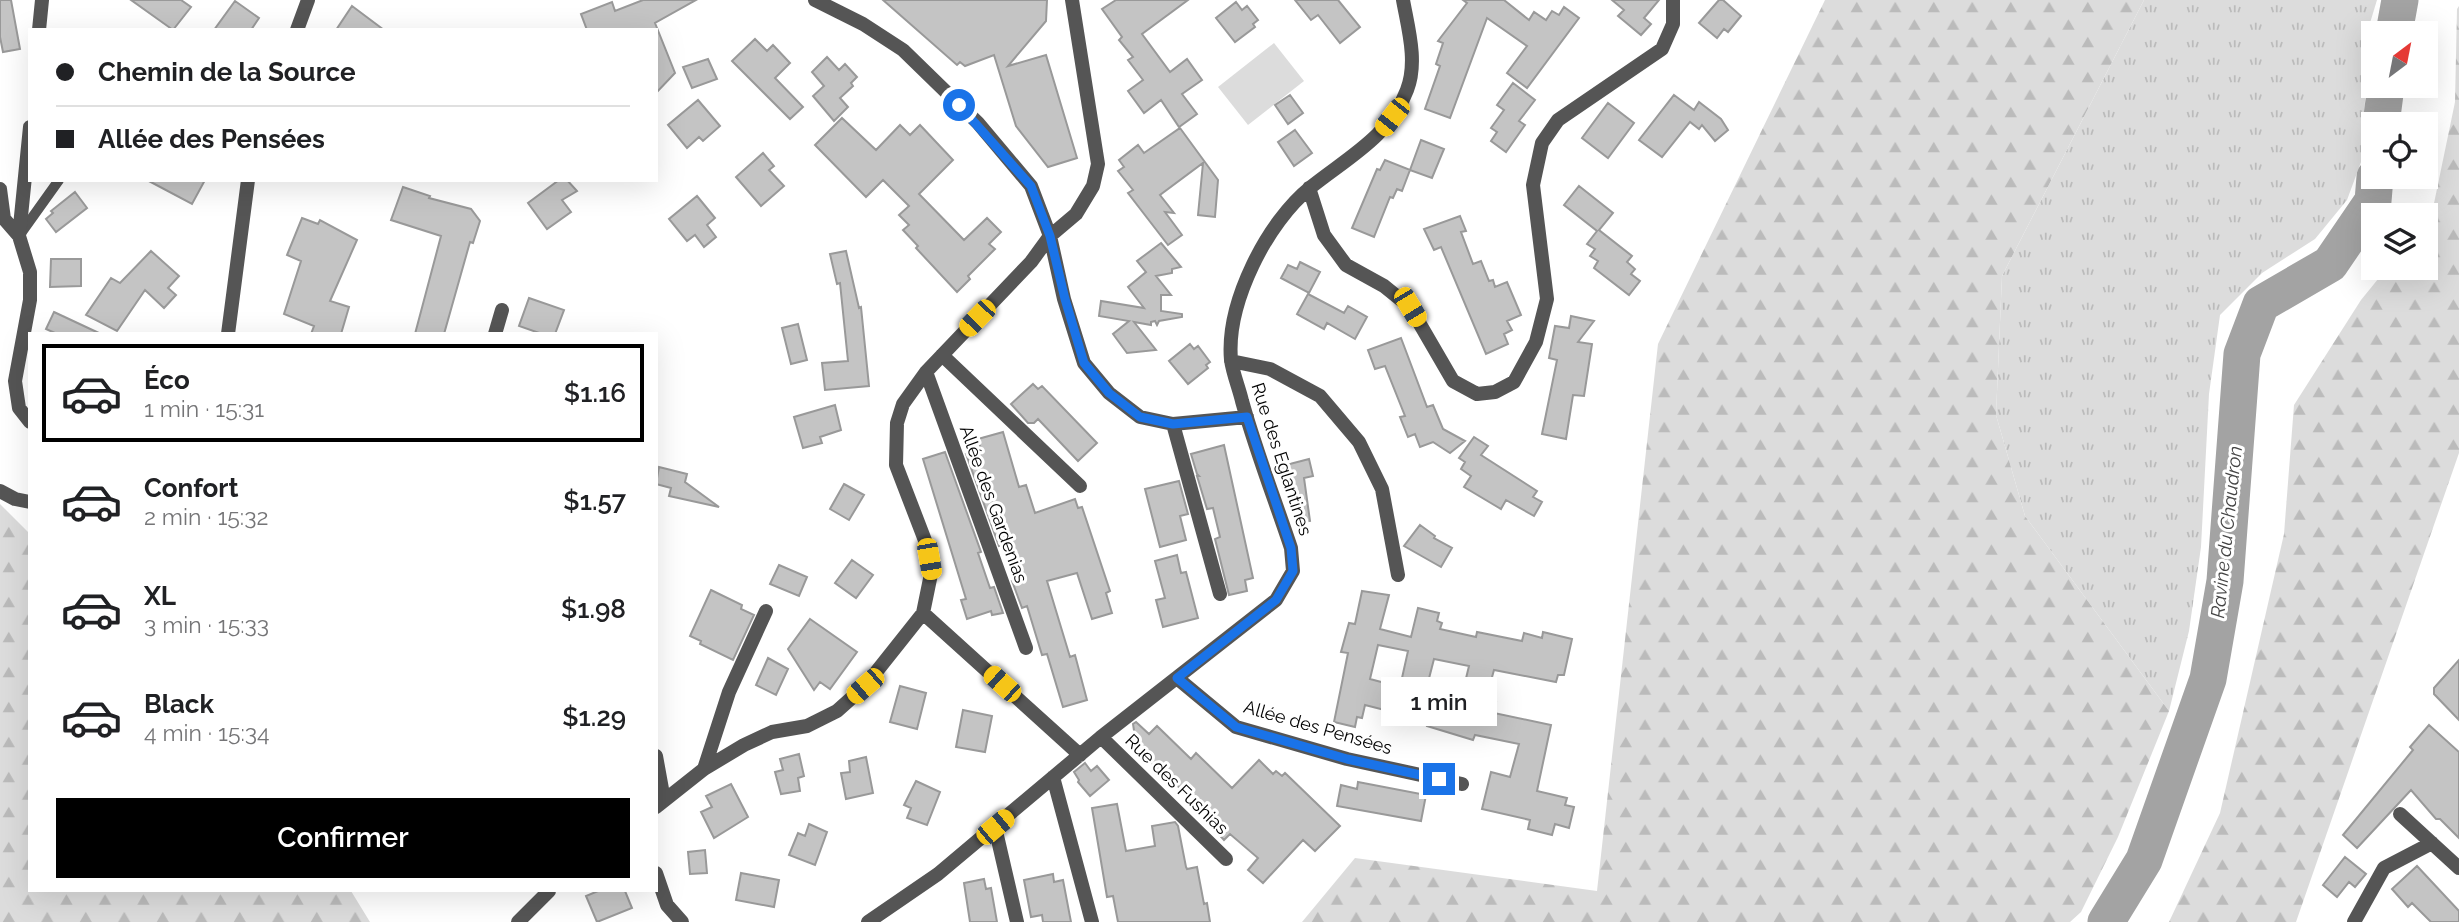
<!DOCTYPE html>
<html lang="fr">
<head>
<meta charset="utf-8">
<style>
  :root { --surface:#fff; --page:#f6f6f6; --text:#202124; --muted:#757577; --line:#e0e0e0; --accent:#000 }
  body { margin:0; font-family:Raleway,sans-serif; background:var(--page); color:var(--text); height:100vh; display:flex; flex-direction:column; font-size:26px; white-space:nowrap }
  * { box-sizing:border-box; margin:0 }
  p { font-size:23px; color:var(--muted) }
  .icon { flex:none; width:38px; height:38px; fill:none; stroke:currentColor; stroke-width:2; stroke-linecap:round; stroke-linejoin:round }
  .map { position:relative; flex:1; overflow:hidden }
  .sheet { position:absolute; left:28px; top:332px; width:630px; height:560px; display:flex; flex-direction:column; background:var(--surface); border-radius:0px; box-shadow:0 7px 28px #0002 }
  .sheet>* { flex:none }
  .top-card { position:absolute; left:28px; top:28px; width:630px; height:154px; border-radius:0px; box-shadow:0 7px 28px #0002; display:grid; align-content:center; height:154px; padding:0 28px; background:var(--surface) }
  .needle { width:46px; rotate:32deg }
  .fabs { position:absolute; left:2361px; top:21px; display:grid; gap:14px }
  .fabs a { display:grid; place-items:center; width:77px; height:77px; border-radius:0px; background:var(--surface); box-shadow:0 7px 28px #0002; font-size:35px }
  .end { position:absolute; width:32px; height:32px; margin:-16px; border:9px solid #1a73e8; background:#fff; box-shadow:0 0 0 4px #fff }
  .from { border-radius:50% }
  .bubble { position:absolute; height:49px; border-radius:0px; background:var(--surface); box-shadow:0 7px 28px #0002; font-size:23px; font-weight:600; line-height:49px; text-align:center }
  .car { position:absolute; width:21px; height:42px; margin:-21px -10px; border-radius:9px; box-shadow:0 0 5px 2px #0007; background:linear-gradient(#f5c518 24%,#345 0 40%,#f5c518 0 76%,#345 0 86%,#f5c518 0) }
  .top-card b { display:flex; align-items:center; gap:24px; height:66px; font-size:26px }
  .top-card b+b { border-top:2px solid var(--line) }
  .top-card i { width:18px; height:18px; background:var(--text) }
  ul { padding:12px 0 0; list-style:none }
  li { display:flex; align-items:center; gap:21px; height:98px; margin:0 14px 10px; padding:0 14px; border:4px solid transparent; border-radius:0px }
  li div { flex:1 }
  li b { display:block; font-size:26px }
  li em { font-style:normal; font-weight:600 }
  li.current { border-color:var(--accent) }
  li>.icon { width:63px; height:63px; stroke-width:1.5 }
  .action { display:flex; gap:14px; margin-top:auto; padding:14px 28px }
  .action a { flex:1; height:80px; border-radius:0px; background:var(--accent); color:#fff; font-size:28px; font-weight:600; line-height:80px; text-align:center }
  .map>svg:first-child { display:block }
  .grass { fill:url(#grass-tufts) }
  .forest { fill:url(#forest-firs) }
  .pitch { fill:#dcdcdc }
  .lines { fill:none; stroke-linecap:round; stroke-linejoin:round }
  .river { stroke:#a3a3a3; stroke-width:37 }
  .building { fill:#c4c4c4; stroke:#999; stroke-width:2; fill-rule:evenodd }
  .service { stroke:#555; stroke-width:10 }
  .minor { stroke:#555; stroke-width:14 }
  .route { stroke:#1a73e8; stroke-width:9 }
  .labels { text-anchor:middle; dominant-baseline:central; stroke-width:6; stroke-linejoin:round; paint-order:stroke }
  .street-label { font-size:18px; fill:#000; stroke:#fff }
  .water-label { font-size:19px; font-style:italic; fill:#444; stroke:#fff }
</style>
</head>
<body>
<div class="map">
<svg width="2459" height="922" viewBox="0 0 2459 922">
  <defs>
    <pattern id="grass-tufts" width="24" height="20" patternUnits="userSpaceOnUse" patternTransform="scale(1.75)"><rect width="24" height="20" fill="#dcdcdc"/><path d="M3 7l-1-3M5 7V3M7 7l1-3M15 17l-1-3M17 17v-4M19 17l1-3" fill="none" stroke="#bbb"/></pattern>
    <pattern id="forest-firs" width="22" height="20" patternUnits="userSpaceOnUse" patternTransform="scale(1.75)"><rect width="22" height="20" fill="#dcdcdc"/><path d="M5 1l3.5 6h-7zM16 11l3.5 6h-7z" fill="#bbb"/></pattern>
  </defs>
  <rect width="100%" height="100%" fill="#fff"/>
  <!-- grass -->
  <path class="grass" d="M 2144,0 L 2377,0 L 2370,23 L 2361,162 L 2347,200 L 2315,239 L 2262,273 L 2220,315 L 2209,394 L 2201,547 L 2189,631 L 2169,711 L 2025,516 L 1996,415 L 2002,276 Z"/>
  <!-- forest -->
  <path class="forest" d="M 1825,0 L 2144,0 L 2002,276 L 1996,415 L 2025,516 L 2169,711 L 2118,837 L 2081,912 L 2070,922 L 1302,922 L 1355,858 L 1597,891 L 1658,344 Z
    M 2459,6 L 2459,453 L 2296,922 L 2169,922 L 2220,813 L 2284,534 L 2294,405 L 2361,300 L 2387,268 L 2426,268 L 2426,220 L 2432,213 L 2455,102 L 2457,9 Z
    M 0,504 L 30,534 L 30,891 L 351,891 L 370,922 L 0,922 Z"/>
  <!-- pitch -->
  <path class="pitch" d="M 1274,43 L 1304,81 L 1248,125 L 1218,87 Z"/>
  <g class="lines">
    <!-- river -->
    <path class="river" d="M 2394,33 L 2400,0
      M 2381,124 L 2386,86
      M 2106,922 L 2144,860 L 2208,679 L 2225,581 L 2242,354 L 2261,304 L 2330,264 L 2373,201 L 2375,177"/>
  </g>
  <!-- building -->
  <path class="building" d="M 0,0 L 11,0 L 20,49 L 3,52 L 0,37 Z
    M 131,0 L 181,0 L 191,7 L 173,30 Z
    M 643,0 L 696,0 L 655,23 L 675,73 L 656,93 L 656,30 L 587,30 L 581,14 L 612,2 L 615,11 Z
    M 883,0 L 1047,0 L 1046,21 L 1008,66 L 1046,55 L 1077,158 L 1048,167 L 1016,126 L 994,55 L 965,66 L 960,62 L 957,65 Z
    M 1116,0 L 1188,0 L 1142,34 L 1170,72 L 1187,59 L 1202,80 L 1182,94 L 1197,114 L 1179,127 L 1161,100 L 1144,113 L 1128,91 L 1143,80 L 1128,60 L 1133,57 L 1119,40 L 1122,37 L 1102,9 Z
    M 1295,0 L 1338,0 L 1360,27 L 1340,43 L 1318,15 L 1311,20 Z
    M 1463,0 L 1504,0 L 1529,20 L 1534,12 L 1546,20 L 1552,11 L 1559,15 L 1564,7 L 1579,18 L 1527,88 L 1507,73 L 1527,46 L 1487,18 L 1450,118 L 1425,109 L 1440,66 L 1436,64 L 1443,43 L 1438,41 L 1467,3 Z
    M 1612,0 L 1659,0 L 1644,18 L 1651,24 L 1641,35 L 1618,16 L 1624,10 Z
    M 1719,0 L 1723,0 L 1741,16 L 1728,32 L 1724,29 L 1717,38 L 1699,23 Z
    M 235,1 L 259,18 L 251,30 L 214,30 Z
    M 1236,2 L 1242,10 L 1247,6 L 1258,20 L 1253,24 L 1255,27 L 1235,42 L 1216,18 Z
    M 352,6 L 384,30 L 336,30 Z
    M 755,39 L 767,51 L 773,45 L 790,63 L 775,78 L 803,107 L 790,119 L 732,61 Z
    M 827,57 L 839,70 L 845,64 L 857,77 L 851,83 L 853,86 L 840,98 L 848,107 L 834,121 L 813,96 L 824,86 L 812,72 Z
    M 708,59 L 717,79 L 692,88 L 683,67 Z
    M 1513,83 L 1535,100 L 1519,121 L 1525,125 L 1506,152 L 1491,141 L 1497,132 L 1491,128 L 1504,110 L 1497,105 Z
    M 1290,95 L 1303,113 L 1288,124 L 1275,105 Z
    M 1674,95 L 1694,110 L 1699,102 L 1721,119 L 1728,130 L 1715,141 L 1702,125 L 1699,129 L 1690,122 L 1662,157 L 1639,140 Z
    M 698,100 L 720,126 L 703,141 L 699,137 L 687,148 L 668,125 Z
    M 1608,103 L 1634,123 L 1608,158 L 1582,138 Z
    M 842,118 L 876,150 L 900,125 L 910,135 L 920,125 L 953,160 L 919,194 L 964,240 L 987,218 L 1001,232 L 989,244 L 995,249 L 968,276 L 970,279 L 957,292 L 916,248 L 918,246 L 903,230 L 909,225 L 899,215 L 909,206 L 883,180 L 866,197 L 815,145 Z
    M 1180,128 L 1218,180 L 1215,217 L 1198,215 L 1203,163 L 1160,195 L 1174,213 L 1165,212 L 1182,235 L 1168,245 L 1128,193 L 1133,190 L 1118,171 L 1124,167 L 1119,160 L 1138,145 L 1144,153 Z
    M 1295,130 L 1312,153 L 1294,166 L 1278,142 Z
    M 1421,140 L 1444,149 L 1432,178 L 1410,170 L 1402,191 L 1397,189 L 1393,198 L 1390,197 L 1374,237 L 1352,228 L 1377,169 L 1380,170 L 1385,160 L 1410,170 Z
    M 763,153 L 774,166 L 769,170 L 784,186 L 761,206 L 736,177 Z
    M 147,180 L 205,180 L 192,204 Z
    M 559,180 L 567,180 L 577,191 L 562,200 L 571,212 L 547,229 L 528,203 Z
    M 1579,186 L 1613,213 L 1599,230 L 1632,256 L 1627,262 L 1635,269 L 1631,274 L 1640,281 L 1629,295 L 1594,268 L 1598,261 L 1590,256 L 1595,249 L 1587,244 L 1597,231 L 1564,205 Z
    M 403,187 L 430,196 L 429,198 L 471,209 L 480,221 L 473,243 L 470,242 L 444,334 L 415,334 L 441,236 L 391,220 Z
    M 75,192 L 87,208 L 56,232 L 46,219 L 53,213 L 51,211 Z
    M 697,196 L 715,218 L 707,225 L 716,237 L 704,247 L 695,235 L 687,241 L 669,219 Z
    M 1460,216 L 1466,231 L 1461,232 L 1473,264 L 1481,261 L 1489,281 L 1493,280 L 1495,287 L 1507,282 L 1521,315 L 1507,321 L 1512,330 L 1504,334 L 1508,344 L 1486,354 L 1441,247 L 1434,250 L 1424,229 Z
    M 302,218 L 318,224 L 320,220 L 357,240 L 330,301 L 349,307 L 341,334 L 311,334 L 314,326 L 284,314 L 301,261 L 287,255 Z
    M 1161,243 L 1181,267 L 1172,269 L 1172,273 L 1156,276 L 1171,295 L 1161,295 L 1161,311 L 1182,314 L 1182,317 L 1159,321 L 1157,325 L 1155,321 L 1151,322 L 1151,325 L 1134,322 L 1156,350 L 1127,353 L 1113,334 L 1129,321 L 1099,316 L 1101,301 L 1144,308 L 1128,287 L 1146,272 L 1137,261 Z
    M 151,251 L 179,276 L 168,288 L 176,295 L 164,308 L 145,290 L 117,331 L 86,315 L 111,278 L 120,283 Z
    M 846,251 L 859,308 L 861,307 L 869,386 L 825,390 L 822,363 L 848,361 L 840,283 L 837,284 L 830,254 Z
    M 51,259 L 81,259 L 81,286 L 50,287 Z
    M 1300,262 L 1320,272 L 1309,293 L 1281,278 L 1288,265 L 1297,269 Z
    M 1308,294 L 1344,313 L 1348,306 L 1367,317 L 1355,339 L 1327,323 L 1324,329 L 1297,314 Z
    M 529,298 L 564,310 L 555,334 L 542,334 L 519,326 Z
    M 54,312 L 101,334 L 57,334 L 46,329 Z
    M 1571,316 L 1594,321 L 1578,342 L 1592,344 L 1584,396 L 1573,395 L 1566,439 L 1542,434 L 1557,360 L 1549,358 L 1555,326 L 1569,328 Z
    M 798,324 L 807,360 L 791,364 L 782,328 Z
    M 1401,338 L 1427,407 L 1433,405 L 1443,429 L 1465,441 L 1450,453 L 1433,442 L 1420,447 L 1415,434 L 1408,437 L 1400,417 L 1405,416 L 1385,366 L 1375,369 L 1368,350 Z
    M 1190,344 L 1194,349 L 1198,346 L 1210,362 L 1206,365 L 1208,368 L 1188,384 L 1169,361 Z
    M 1033,384 L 1038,389 L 1042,386 L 1097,443 L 1078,461 L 1038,419 L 1034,423 L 1028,423 L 1011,404 Z
    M 835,405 L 841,430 L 820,437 L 822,443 L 803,448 L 794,417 Z
    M 1003,432 L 1019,487 L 1026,485 L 1035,513 L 1075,499 L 1078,508 L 1082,507 L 1110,591 L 1106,593 L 1112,613 L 1092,619 L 1077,573 L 1047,581 L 1070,657 L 1075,655 L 1087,700 L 1063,707 L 1047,654 L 1042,655 L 1027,606 L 1022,608 L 1012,581 L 1019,579 L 1009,543 L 999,546 L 966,454 L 981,449 L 978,439 Z
    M 1474,437 L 1488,446 L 1481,455 L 1537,491 L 1533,497 L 1542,502 L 1534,516 L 1506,500 L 1501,509 L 1464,487 L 1471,476 L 1461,469 L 1465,462 L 1459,458 Z
    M 1224,445 L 1253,578 L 1245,580 L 1247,591 L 1229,595 L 1215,539 L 1220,537 L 1213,508 L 1207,509 L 1197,476 L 1199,476 L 1197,474 L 1191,454 Z
    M 945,452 L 981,552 L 978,553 L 990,588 L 994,587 L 1003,613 L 992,615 L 991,611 L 967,619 L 961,600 L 966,599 L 923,459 Z
    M 1309,459 L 1313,476 L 1304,478 L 1310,521 L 1295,523 L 1290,482 L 1286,483 L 1282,466 Z
    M 659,467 L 687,474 L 685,482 L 719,507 L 669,496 L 671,488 L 656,484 Z
    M 1179,481 L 1188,514 L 1180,516 L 1186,540 L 1160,547 L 1145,489 Z
    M 844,484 L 864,495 L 849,520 L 830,509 Z
    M 1420,525 L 1435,536 L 1434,538 L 1452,548 L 1441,567 L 1404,546 Z
    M 1177,555 L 1181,573 L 1186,572 L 1198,618 L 1163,627 L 1156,600 L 1165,598 L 1155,561 Z
    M 852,560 L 873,575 L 856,598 L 835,583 Z
    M 779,565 L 807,577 L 799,596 L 770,584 Z
    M 711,590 L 742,605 L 741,609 L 754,615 L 733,660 L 700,644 L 701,641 L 690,636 Z
    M 1362,591 L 1389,595 L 1380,629 L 1411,637 L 1418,608 L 1439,613 L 1437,621 L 1442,623 L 1440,629 L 1476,637 L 1477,632 L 1522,641 L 1524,633 L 1542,638 L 1543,632 L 1572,639 L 1564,675 L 1558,675 L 1556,682 L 1494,670 L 1486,699 L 1496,702 L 1494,713 L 1551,725 L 1537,791 L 1567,798 L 1565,805 L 1574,807 L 1569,828 L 1555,824 L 1552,835 L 1528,829 L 1530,820 L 1482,809 L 1491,772 L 1510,777 L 1519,744 L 1475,735 L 1473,740 L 1427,726 L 1428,721 L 1365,705 L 1362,718 L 1357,717 L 1355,727 L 1334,722 L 1348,653 L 1341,652 L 1349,623 L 1355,624 ZM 1378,645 L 1408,651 L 1400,687 L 1370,679 ZM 1434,659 L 1469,666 L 1460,703 L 1425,694 Z
    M 810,619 L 857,652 L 830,689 L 820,682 L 814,690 L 788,649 Z
    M 768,658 L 788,669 L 776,695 L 756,685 Z
    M 2459,660 L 2459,720 L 2434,694 L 2434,688 Z
    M 900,686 L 926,693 L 917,729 L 890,722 Z
    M 963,710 L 992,716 L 985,752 L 956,747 Z
    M 1136,722 L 1149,734 L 1157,726 L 1191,759 L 1196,753 L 1232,788 L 1259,760 L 1273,774 L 1276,771 L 1282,776 L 1285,773 L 1340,826 L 1315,851 L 1303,840 L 1263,883 L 1248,870 L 1258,858 L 1230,834 L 1224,840 L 1212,827 L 1217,821 L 1137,750 L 1133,724 Z
    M 2429,725 L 2459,752 L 2459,838 L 2440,819 L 2436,819 L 2411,790 L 2357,848 L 2343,835 L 2413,750 L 2410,747 Z
    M 799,754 L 804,776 L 798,778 L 800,791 L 781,794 L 775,772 L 783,770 L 780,759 Z
    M 866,757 L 873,793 L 846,799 L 841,773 L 850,772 L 849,761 Z
    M 1085,763 L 1091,771 L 1097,766 L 1109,780 L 1090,796 L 1078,782 L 1079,780 L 1074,772 Z
    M 916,781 L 940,792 L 927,825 L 907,818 L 911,808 L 904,805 Z
    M 1358,782 L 1426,795 L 1421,821 L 1337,806 L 1341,785 L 1357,789 Z
    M 731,784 L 748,817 L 714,838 L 701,812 L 712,807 L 706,796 Z
    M 1117,804 L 1126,851 L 1155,846 L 1152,826 L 1175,822 L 1178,826 L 1186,867 L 1187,869 L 1197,867 L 1204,904 L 1207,903 L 1210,922 L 1118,922 L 1113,896 L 1107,897 L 1092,808 Z
    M 809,824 L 827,832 L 815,865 L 789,855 L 798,833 L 805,836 Z
    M 705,850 L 707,873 L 690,874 L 688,852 Z
    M 2345,857 L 2366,874 L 2355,887 L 2349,882 L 2337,897 L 2323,885 Z
    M 2417,866 L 2459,911 L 2459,922 L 2431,922 L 2412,903 L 2408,907 L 2392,889 Z
    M 741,873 L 779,880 L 774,907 L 736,900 Z
    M 1053,874 L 1054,882 L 1063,880 L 1071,922 L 1043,922 L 1042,915 L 1031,917 L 1024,880 Z
    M 984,879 L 986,889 L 991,888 L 997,922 L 970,922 L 964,883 Z
    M 598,891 L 625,891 L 632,908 L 597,922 L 586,896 Z"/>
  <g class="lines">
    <!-- service -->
    <path class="service" d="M 19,236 L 59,180"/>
    <!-- minor -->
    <path class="minor" d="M 815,0 L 863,24 L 903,50 L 978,123 L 1031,186 L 1050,236 L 1064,299 L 1084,363 L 1109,393 L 1140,417 L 1173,424 L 1247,417
      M 39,30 L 42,0
      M 297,30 L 308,0
      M 1309,188 L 1324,235 L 1346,265 L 1384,286 L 1410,307 L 1453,381 L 1477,394 L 1495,392 L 1514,382 L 1536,342 L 1547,299 L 1533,185 L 1542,143 L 1558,120 L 1662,49 L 1673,24 L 1673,0
      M 0,189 L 4,219
      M 0,214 L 19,236 L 30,272 L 30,300 L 15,381 L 19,408 L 30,422
      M 19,236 L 30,127
      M 228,334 L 248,180
      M 495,334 L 502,310
      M 942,355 L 1080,486
      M 1231,361 L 1270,369 L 1320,396 L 1359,442 L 1382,489 L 1398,575
      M 926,372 L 1026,648
      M 1173,424 L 1220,594
      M 0,491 L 15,499 L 30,502
      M 923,613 L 1080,755
      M 1177,678 L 1236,727 L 1347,759 L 1462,784
      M 1101,737 L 1226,859
      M 656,756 L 664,800
      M 704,769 L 729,692 L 766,611
      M 1053,777 L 1092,922
      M 656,807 L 704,769 L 744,745 L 772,732 L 807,726 L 837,711 L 865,686 L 923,613 L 931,574 L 926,543 L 896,465 L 897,423 L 903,404 L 926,372 L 1031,262 L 1050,236 L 1076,214 L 1093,186 L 1098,164 L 1072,0
      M 2400,814 L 2459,868
      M 995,827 L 1017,922
      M 656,873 L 667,905 L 682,922
      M 518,922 L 549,891
      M 868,922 L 938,874 L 1101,737 L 1276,600 L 1293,571 L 1291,548 C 1275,500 1256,451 1242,401 C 1239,388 1233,374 1231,360 C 1226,303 1267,222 1311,187 C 1347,158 1390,136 1407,90 C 1418,62 1408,28 1403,0
      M 2354,922 L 2384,868 L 2432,843"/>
  </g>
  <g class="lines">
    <!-- route -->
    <path class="route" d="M 959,105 L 1031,186 L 1050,236 L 1065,299 L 1084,363 L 1109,393 L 1140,417 L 1173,424 L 1247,417 L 1291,548 L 1293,571 L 1276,600 L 1177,678 L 1236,727 L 1347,759 L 1439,779"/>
  </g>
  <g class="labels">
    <!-- street labels -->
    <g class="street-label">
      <text transform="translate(1282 459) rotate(72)">Rue des Eglantines</text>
      <text transform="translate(994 504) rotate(70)">Allée des Gardenias</text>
      <text transform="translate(1318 727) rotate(16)">Allée des Pensées</text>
      <text transform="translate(1177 784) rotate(44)">Rue des Fushias</text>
    </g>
    <!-- water labels -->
    <g class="water-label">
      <text transform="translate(2226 532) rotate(-84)">Ravine du Chaudron</text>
    </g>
  </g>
</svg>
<div class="fabs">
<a><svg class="needle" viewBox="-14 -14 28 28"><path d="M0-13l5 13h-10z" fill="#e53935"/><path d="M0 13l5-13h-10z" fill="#757577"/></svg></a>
<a><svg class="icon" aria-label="locate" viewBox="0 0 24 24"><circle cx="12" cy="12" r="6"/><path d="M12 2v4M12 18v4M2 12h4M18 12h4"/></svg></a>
<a><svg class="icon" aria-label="layers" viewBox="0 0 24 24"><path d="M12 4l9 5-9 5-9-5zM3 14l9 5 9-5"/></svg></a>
</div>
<i class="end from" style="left:959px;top:105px"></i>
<i class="end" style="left:1439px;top:779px"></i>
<div class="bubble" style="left:1381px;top:677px;width:116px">1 min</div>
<i class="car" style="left:1392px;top:117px;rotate:218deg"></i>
<i class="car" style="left:1410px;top:307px;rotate:149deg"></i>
<i class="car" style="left:977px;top:318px;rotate:224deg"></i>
<i class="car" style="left:929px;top:559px;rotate:170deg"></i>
<i class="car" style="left:1002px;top:684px;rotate:312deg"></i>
<i class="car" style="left:865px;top:686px;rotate:229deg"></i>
<i class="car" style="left:995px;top:827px;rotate:50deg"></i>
<div class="top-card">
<b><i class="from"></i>Chemin de la Source</b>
<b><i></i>Allée des Pensées</b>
</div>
<section class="sheet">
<ul>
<li class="current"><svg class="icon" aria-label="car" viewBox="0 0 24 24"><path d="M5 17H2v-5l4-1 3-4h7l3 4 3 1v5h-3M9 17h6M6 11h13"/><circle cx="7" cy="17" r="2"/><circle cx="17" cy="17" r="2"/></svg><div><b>Éco</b><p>1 min · 15:31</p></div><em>$1.16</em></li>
<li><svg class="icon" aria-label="car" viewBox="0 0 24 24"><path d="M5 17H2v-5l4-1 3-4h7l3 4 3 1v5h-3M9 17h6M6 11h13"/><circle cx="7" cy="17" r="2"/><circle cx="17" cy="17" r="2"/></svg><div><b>Confort</b><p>2 min · 15:32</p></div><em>$1.57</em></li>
<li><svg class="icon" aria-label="car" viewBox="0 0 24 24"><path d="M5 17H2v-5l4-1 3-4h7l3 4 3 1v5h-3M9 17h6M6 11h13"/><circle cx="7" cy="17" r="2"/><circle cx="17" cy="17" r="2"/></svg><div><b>XL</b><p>3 min · 15:33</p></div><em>$1.98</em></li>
<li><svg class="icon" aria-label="car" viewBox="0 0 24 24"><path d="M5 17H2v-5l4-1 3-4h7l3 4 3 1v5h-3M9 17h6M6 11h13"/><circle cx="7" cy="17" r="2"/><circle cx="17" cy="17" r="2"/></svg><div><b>Black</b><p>4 min · 15:34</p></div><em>$1.29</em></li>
</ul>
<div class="action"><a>Confirmer</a></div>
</section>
</div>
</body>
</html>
